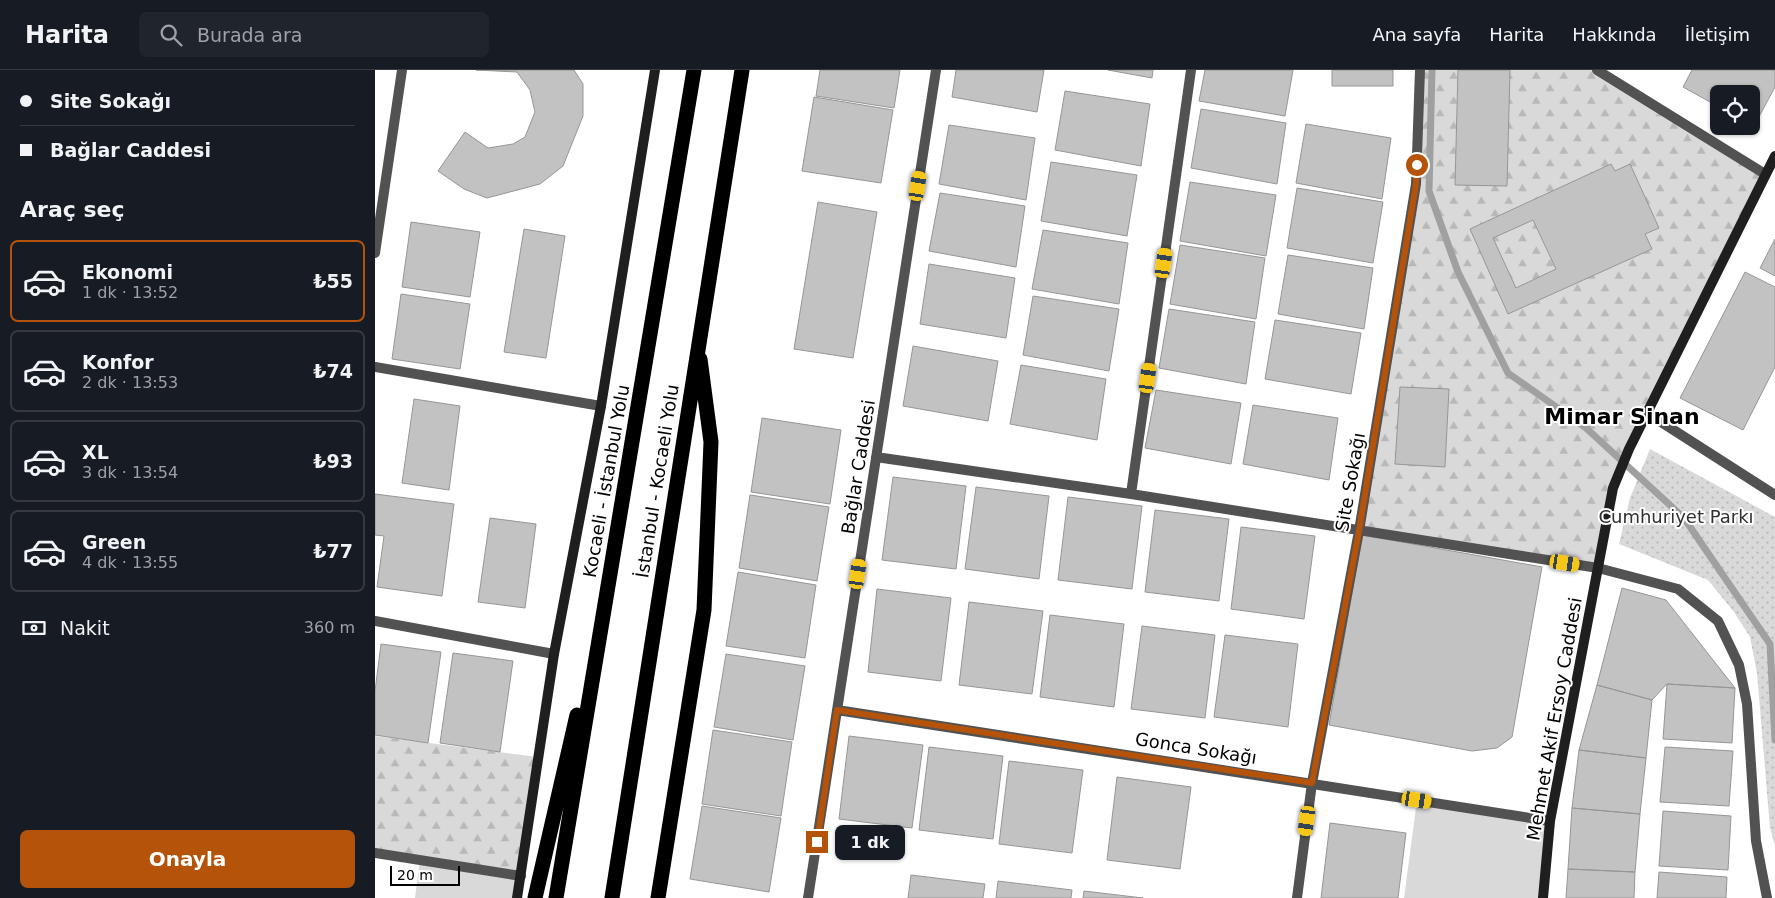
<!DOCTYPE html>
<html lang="tr">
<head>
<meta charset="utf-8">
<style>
  :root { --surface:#171b24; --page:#20242c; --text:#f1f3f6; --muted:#9ea1a6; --line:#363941; --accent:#b45309 }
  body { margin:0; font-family:"DejaVu Sans",sans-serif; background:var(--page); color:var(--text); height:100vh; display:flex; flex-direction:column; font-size:19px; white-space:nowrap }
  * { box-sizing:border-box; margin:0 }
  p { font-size:16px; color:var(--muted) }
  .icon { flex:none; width:28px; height:28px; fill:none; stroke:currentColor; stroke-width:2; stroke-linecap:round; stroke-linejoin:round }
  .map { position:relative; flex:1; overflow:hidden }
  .details { display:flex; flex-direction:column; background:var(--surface); width:375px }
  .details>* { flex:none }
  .hud { display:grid; align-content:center; height:110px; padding:0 20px; background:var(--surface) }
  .controls { position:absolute; left:1335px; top:15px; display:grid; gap:10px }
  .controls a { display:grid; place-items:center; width:50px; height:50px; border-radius:8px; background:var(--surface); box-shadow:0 1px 4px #0004; font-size:25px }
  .scale { position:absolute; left:15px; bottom:12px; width:70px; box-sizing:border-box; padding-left:5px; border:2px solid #000; border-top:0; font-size:14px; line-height:18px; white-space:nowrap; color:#000; -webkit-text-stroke:4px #fff; paint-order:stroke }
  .end { position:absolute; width:22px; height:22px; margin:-11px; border:6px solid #b45309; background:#fff; box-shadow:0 0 0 2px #fff }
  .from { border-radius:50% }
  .bubble { position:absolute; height:35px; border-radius:8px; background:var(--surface); box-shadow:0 1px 4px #0004; font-size:16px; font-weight:600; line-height:35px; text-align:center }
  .car { position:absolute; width:15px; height:30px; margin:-15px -8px; border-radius:6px; box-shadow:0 0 4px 1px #0007; background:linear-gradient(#f5c518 24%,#345 0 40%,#f5c518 0 76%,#345 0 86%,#f5c518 0) }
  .hud b { display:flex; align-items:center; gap:18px; height:48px; font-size:19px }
  .hud b+b { border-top:1px solid var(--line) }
  .hud i { width:12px; height:12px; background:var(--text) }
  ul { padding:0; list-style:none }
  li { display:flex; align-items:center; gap:15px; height:82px; margin:0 10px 8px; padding:0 10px; border:2px solid var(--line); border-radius:8px }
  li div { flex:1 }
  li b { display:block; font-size:19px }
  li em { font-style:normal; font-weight:600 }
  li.active { border-color:var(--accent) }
  li>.icon { width:45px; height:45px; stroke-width:1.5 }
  h2 { padding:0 20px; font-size:22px; line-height:60px }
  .pay { display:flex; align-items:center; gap:12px; height:55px; padding:0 20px; font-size:19px }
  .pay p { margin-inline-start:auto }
  .button { display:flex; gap:10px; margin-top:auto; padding:10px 20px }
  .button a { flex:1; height:58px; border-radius:8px; background:var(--accent); color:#fff; font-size:20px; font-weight:600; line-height:58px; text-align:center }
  header { display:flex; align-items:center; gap:30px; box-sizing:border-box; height:70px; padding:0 25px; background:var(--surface); border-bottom:1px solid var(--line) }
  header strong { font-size:24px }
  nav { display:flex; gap:28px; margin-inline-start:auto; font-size:18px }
  .search { width:350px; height:45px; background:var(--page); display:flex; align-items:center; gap:12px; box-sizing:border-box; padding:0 18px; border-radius:8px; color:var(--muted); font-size:19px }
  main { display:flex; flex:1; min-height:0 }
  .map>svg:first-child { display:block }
  .grass { fill:#d9d9d9 }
  .forest { fill:url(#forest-firs) }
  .park { fill:url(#park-dots) }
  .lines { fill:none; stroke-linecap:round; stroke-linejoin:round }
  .stream { stroke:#a0a0a0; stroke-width:7 }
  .building { fill:#c2c2c2; stroke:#969696; fill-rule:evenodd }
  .street { stroke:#525252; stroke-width:10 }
  .secondary { stroke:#1f1f1f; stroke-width:10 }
  .highway { stroke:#000; stroke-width:15 }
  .route { stroke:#b45309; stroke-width:6 }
  .labels { text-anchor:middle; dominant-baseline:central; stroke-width:4; stroke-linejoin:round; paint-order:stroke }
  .street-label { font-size:18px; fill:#000; stroke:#fff }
  .park-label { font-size:18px; fill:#303030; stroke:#fff }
  .district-label { font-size:22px; font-weight:bold; fill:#000; stroke:#fff }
</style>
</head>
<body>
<header>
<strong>Harita</strong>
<div class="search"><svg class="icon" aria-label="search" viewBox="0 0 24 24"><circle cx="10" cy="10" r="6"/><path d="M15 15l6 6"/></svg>Burada ara</div>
<nav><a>Ana sayfa</a><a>Harita</a><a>Hakkında</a><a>İletişim</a></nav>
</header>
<main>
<section class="details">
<div class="hud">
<b><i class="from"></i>Site Sokağı</b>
<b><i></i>Bağlar Caddesi</b>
</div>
<h2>Araç seç</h2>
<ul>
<li class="active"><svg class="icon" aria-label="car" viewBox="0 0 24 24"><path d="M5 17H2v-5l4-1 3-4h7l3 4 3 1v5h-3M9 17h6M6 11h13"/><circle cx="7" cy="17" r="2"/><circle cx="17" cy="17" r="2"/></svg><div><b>Ekonomi</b><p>1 dk · 13:52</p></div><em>₺55</em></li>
<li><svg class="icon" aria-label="car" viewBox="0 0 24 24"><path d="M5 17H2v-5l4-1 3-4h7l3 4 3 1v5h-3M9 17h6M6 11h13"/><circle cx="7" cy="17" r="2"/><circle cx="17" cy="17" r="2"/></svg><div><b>Konfor</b><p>2 dk · 13:53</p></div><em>₺74</em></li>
<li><svg class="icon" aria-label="car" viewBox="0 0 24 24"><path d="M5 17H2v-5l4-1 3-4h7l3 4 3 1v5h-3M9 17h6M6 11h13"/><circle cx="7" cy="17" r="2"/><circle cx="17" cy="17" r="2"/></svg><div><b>XL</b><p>3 dk · 13:54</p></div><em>₺93</em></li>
<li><svg class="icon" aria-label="car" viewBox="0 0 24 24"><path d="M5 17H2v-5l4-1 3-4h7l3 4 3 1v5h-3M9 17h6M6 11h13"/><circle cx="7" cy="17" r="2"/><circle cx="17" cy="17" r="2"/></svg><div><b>Green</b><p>4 dk · 13:55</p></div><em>₺77</em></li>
</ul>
<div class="pay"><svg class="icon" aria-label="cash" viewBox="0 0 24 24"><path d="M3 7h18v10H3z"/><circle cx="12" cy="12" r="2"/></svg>Nakit<p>360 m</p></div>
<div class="button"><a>Onayla</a></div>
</section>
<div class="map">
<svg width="1400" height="828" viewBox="0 0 1400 828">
  <defs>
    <pattern id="forest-firs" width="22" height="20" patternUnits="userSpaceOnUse" patternTransform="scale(1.25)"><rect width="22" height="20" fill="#d9d9d9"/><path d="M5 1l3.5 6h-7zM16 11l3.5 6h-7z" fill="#b8b8b8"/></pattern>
    <pattern id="park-dots" width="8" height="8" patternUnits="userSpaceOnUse" patternTransform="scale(1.25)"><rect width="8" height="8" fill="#d9d9d9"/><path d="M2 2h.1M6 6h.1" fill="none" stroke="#b8b8b8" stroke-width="1.8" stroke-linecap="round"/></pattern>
  </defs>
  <rect width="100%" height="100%" fill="#fff"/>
  <!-- grass -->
  <path class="grass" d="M 1042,730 L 1175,751 L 1168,828 L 1029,828 Z
    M 45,790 L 146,806 L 142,828 L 40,828 Z"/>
  <!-- forest -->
  <path class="forest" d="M 1045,0 L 1222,0 L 1390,104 L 1238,418 L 1223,498 L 984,461 L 1041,114 Z
    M 0,666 L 163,687 L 146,806 L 0,783 Z"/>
  <!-- park -->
  <path class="park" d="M 1275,379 L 1400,447 L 1400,776 L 1395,758 L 1382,603 L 1375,567 L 1359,542 L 1333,510 L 1244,474 L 1255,428 Z"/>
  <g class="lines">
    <!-- stream -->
    <path class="stream" d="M 1057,0 L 1054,121 L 1083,202 L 1133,303 L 1211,358 L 1309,448 L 1395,574 L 1400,670"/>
  </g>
  <!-- building -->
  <path class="building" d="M 101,0 L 199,0 L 208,14 L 208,46 L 188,96 L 165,114 L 112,128 L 89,119 L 63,101 L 90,62 L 113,78 L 138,74 L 150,67 L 160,42 L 155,20 L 142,2 Z
    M 445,0 L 525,0 L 519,38 L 441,26 Z
    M 581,0 L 669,0 L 662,42 L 577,27 Z
    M 733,0 L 778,0 L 777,8 Z
    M 830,0 L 918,0 L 910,46 L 824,31 Z
    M 957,0 L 1018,0 L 1018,16 L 957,16 Z
    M 1083,0 L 1135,0 L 1132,116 L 1080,115 Z
    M 1317,0 L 1400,0 L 1400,17 L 1379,56 L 1376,55 L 1376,24 L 1344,24 L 1344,37 L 1308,17 Z
    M 690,21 L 775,34 L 766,96 L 680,80 Z
    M 439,27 L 518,40 L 506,113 L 427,101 Z
    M 826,39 L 911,53 L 902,114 L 816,98 Z
    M 931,54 L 1016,68 L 1007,129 L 921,113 Z
    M 574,55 L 660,68 L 651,130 L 564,114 Z
    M 676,92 L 762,105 L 752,166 L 666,151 Z
    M 1236,94 L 1240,101 L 1255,94 L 1284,158 L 1270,164 L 1277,179 L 1133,244 L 1095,159 ZM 1158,150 L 1181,199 L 1141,218 L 1118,168 Z
    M 815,112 L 901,125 L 891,186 L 805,171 Z
    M 922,118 L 1008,132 L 998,193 L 912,178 Z
    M 565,123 L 650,136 L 641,197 L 554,181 Z
    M 443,132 L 502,142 L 478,288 L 419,279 Z
    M 36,152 L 105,162 L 95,227 L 27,217 Z
    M 149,159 L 190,166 L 171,288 L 129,282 Z
    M 668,160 L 753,173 L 744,234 L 657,219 Z
    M 1400,169 L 1400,206 L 1385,198 Z
    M 805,175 L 890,188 L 881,249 L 795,234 Z
    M 913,185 L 998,198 L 989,259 L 903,244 Z
    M 554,194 L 640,208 L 631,268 L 545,254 Z
    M 1370,202 L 1400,217 L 1400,297 L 1368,360 L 1305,328 Z
    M 26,224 L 95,234 L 85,299 L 17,289 Z
    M 658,226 L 744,239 L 734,301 L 648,285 Z
    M 794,239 L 880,252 L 871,314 L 784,298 Z
    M 900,250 L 986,263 L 976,324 L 890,309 Z
    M 538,276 L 623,291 L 613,351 L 528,336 Z
    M 646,295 L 731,309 L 722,370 L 635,354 Z
    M 1025,317 L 1074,319 L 1070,397 L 1020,394 Z
    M 781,320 L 866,333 L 856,394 L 770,378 Z
    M 39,329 L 85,336 L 74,420 L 27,413 Z
    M 878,335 L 963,348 L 954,410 L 868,394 Z
    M 387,348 L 466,360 L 455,434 L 376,422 Z
    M 518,407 L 591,416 L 581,499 L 507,490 Z
    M 601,417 L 674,426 L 664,509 L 590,499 Z
    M 0,424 L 79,434 L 67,526 L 2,517 L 9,466 L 0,465 Z
    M 375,425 L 454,437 L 442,511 L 364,498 Z
    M 693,427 L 767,436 L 757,519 L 683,510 Z
    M 780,440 L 854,449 L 844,531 L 770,522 Z
    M 115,448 L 161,454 L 150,538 L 103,532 Z
    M 866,457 L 940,466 L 929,549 L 856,539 Z
    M 987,465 L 1167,497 L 1137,667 L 1122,678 L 1097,681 L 954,655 Z
    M 363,502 L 441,515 L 430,588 L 351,576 Z
    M 1247,518 L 1291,530 L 1360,618 L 1292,614 L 1277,630 L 1222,615 Z
    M 502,519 L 576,528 L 566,611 L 493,602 Z
    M 594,532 L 668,541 L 657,624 L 584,615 Z
    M 675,545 L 749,554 L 739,637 L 665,627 Z
    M 767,556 L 840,565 L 830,648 L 756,639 Z
    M 850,565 L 923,574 L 913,657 L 839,647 Z
    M 6,574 L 66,582 L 53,673 L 0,665 L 0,621 Z
    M 78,583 L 138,591 L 125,682 L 65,673 Z
    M 351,584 L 430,596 L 418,670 L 339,657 Z
    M 1292,614 L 1360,618 L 1357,673 L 1288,669 Z
    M 1222,615 L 1277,630 L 1271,688 L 1204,680 Z
    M 338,660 L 417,672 L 406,746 L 327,734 Z
    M 474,666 L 548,675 L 537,758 L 464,749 Z
    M 554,677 L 628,686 L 618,769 L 544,760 Z
    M 1290,677 L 1358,681 L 1354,736 L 1285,732 Z
    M 1204,680 L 1271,688 L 1265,744 L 1197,738 Z
    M 634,691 L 708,700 L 697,783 L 624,774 Z
    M 742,707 L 816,717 L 805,799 L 732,790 Z
    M 327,736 L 406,748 L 394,822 L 315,809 Z
    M 1197,738 L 1265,744 L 1260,802 L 1193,799 Z
    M 1288,741 L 1356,746 L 1353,800 L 1284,796 Z
    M 955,753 L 1031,763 L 1023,828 L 946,828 Z
    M 1193,799 L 1260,802 L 1259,828 L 1191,828 Z
    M 1284,802 L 1352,807 L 1351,828 L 1282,828 Z
    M 536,805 L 610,814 L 608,828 L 533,828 Z
    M 623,811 L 697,820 L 696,828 L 621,828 Z
    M 709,821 L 768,828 L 708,828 Z"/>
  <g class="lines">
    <!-- street -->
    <path class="street" d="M 1222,0 L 1390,104
      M 0,183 L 27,0
      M 0,297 L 226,336
      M 1272,343 L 1400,425
      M 501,387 L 756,424 L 1223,498 L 1303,519 L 1343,551 L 1364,595 L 1372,634 L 1381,771 L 1392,828
      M 756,424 L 816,0
      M 0,551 L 179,584
      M 462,640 L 1175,751
      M 0,783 L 146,806
      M 433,828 L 561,0
      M 922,828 L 937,713 L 984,461 L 1041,114 L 1045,0"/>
    <!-- secondary -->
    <path class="secondary" d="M 142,828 L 179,584 L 226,336 L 280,0
      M 1168,828 L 1175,751 L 1238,418 L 1254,379 L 1400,86"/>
    <!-- highway -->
    <path class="highway" d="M 160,828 L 202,645
      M 181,828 L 319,0
      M 237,828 L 367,0
      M 283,828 L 329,540 L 336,372 L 325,289"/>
  </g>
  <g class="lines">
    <!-- route -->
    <path class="route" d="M 442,772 L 462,640 L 937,713 L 984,461 L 1041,114 L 1042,95"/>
  </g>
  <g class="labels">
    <!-- street labels -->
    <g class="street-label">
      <text transform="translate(483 397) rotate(-81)">Bağlar Caddesi</text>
      <text transform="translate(231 411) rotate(-80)">Kocaeli - İstanbul Yolu</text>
      <text transform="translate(282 411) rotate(-81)">İstanbul - Kocaeli Yolu</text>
      <text transform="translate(975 412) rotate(-80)">Site Sokağı</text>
      <text transform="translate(1179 649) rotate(-80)">Mehmet Akif Ersoy Caddesi</text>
      <text transform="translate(821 678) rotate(9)">Gonca Sokağı</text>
    </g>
    <!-- park labels -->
    <g class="park-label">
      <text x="1301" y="446">Cumhuriyet Parkı</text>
    </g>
    <!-- district labels -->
    <g class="district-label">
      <text x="1247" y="346">Mimar Sinan</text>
    </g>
  </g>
</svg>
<div class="controls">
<a><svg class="icon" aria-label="locate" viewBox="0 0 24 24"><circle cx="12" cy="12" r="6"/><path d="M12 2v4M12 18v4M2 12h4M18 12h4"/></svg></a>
</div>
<div class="scale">20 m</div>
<i class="end from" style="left:1042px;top:95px"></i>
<i class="end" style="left:442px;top:772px"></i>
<div class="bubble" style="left:460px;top:755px;width:70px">1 dk</div>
<i class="car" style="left:543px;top:116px;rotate:9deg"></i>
<i class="car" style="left:789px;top:193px;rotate:8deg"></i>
<i class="car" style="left:773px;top:308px;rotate:8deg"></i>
<i class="car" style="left:1190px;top:493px;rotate:99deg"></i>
<i class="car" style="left:483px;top:504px;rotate:8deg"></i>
<i class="car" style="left:1042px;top:730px;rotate:99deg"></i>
<i class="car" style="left:932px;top:751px;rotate:188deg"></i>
</div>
</main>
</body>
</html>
